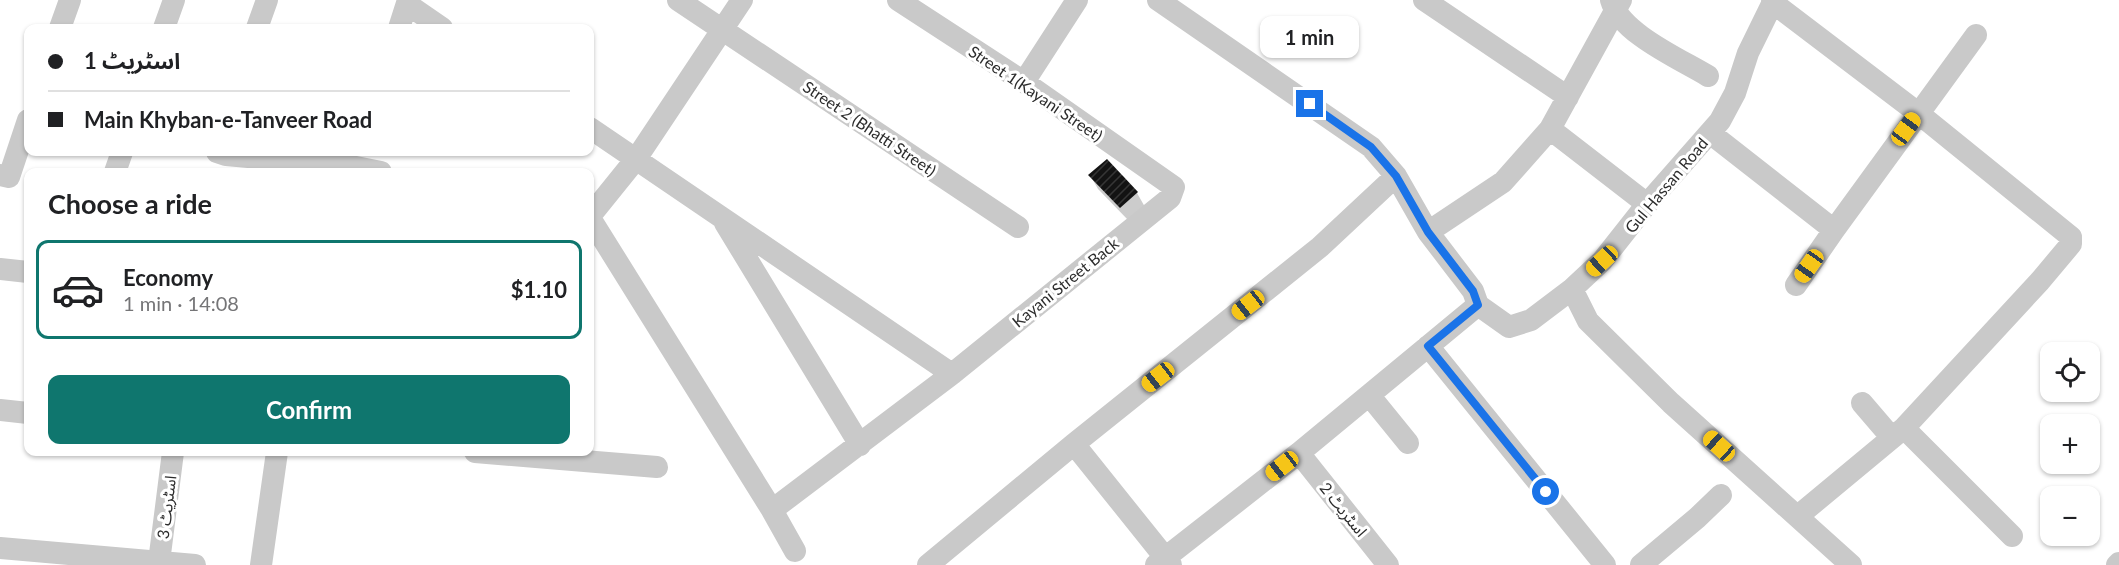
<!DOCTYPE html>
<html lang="en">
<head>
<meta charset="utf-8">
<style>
  :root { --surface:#fff; --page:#f2f2f2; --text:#202124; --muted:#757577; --line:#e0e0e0; --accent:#0f766e }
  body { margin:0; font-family:Lato,"Noto Sans Arabic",sans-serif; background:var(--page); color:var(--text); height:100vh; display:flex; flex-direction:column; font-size:22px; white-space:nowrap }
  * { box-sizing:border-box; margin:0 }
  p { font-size:20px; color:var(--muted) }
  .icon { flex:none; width:33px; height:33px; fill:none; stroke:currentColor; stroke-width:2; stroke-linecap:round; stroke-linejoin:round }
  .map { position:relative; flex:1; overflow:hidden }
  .sheet { position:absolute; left:24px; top:168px; width:570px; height:288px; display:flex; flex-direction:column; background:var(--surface); border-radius:12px; box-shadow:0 2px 4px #0004 }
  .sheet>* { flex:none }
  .hud { position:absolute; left:24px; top:24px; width:570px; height:132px; border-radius:12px; box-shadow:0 2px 4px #0004; display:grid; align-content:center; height:132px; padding:0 24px; background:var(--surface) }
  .buttons { position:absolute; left:2040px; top:342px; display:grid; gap:12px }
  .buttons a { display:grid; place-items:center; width:60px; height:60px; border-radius:12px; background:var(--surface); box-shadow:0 2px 4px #0004; font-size:30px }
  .end { position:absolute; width:27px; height:27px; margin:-14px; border:8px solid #1a73e8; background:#fff; box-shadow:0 0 0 3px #fff }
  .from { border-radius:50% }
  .bubble { position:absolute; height:42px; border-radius:12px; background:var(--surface); box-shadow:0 2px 4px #0004; font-size:20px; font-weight:700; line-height:42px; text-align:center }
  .car { position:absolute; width:18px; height:36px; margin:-18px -9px; border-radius:8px; box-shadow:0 0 4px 2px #0007; background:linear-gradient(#f5c518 24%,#345 0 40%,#f5c518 0 76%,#345 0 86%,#f5c518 0) }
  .hud b { display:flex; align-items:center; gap:21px; height:57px; font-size:22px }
  .hud b+b { border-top:2px solid var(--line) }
  .hud i { width:15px; height:15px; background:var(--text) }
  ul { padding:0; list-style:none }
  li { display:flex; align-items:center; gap:18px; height:99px; margin:0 12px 9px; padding:0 12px; border:3px solid var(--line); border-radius:12px }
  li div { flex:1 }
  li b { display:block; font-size:22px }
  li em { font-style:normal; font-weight:700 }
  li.on { border-color:var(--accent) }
  li>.icon { width:54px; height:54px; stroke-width:1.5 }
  h2 { padding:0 24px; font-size:27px; line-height:72px }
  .cta { display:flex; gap:12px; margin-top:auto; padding:12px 24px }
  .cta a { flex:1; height:69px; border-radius:12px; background:var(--accent); color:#fff; font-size:24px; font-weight:700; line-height:69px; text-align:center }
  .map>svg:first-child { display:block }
  .shadow { fill:#0003 }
  .building { fill:url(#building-hatch) }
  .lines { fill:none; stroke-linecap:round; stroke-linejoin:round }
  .minor { stroke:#c9c9c9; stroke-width:22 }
  .route { stroke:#1a73e8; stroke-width:8 }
  .labels { text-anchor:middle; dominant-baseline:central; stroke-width:6; stroke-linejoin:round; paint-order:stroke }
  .street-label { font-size:16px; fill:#2c2c2c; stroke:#fff }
</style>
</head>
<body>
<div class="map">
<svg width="2119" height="565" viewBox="0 0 2119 565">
  <defs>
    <pattern id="building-hatch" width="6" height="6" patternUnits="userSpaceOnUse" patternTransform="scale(1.5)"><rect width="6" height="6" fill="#131313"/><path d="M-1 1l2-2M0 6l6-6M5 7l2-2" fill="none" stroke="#363636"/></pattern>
  </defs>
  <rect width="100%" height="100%" fill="#fff"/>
  <!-- shadow -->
  <path class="shadow" d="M 220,169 L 257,172 L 219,172 Z
    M 1090,175 L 1137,193 L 1145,207 L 1129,221 L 1098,189 Z"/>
  <!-- building -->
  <path class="building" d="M 1107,159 L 1138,192 L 1120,208 L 1088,175 Z"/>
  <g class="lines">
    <!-- minor -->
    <path class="minor" d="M 678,0 L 1018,227
      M 898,0 L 1024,82 L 1174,187 L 1170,198 L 952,374
      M 1158,0 L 1371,147 L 1396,176 L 1428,232 L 1473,291 L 1478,305
      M 1424,0 L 1568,97
      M 1611,0 C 1620,33 1680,59 1708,76
      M 1772,2 L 1918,113 L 2071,237 L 2071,244 L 2040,281 L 1904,428 L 1798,516
      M 407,4 L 442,28
      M 60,28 L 70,0
      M 164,28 L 174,0
      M 257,28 L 267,0
      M 399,28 L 408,0
      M 1024,82 L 1077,0
      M 590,128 L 952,374 L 772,510
      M 1550,129 L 1647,204
      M 1710,133 L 1834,230 L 1796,285
      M 217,152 L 226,155 L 351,166 L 381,172
      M 115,172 L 122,152
      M 0,175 L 9,177 L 28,120
      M 590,216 L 636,159 L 742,0
      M 590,218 L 772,510 L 795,551
      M 725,223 L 860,445
      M 1834,230 L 1976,35
      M 1428,232 L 1503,182 L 1550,129 L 1621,0
      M 0,269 L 28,272
      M 1572,289 L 1588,321 L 1671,403 L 1851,565
      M 1478,305 L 1509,327 L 1531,320 L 1572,289 L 1602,261 L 1647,204 L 1720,121 L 1735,93 L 1748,53 L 1774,0
      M 1428,346 L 1605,565
      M 1369,395 L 1408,443
      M 1862,403 L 1892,438
      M 0,410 L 28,413
      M 1904,428 L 2012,536
      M 1074,444 L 1171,565
      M 475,452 L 657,467
      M 1299,453 L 1388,565
      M 0,548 L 195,565
      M 159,562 L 173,452
      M 261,565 L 277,452
      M 928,565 L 1074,444 L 1320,247 L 1396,176
      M 1156,565 L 1299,453 L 1478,305
      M 1641,565 L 1697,518 L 1721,495
      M 2117,565 L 2119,563"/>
  </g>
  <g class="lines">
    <!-- route -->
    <path class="route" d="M 1310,104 L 1371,147 L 1396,176 L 1428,232 L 1473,291 L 1478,305 L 1428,346 L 1546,492"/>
  </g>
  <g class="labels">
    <!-- street labels -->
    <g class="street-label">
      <text transform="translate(1036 93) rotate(34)">Street 1(Kayani Street)</text>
      <text transform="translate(870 128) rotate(34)">Street 2 (Bhatti Street)</text>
      <text transform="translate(1666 185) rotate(-50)">Gul Hassan Road</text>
      <text transform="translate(1065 282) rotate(-39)">Kayani Street Back</text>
      <text transform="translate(166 507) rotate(-83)">اسٹریٹ 3</text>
      <text transform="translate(1344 509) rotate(51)">اسٹریٹ 2</text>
    </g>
  </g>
</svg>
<div class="buttons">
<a><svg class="icon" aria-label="locate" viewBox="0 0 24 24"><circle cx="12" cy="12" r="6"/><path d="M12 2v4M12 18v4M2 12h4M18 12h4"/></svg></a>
<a>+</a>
<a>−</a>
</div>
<i class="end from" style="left:1546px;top:492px"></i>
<i class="end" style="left:1310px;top:104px"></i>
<div class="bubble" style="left:1260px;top:16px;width:99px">1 min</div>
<i class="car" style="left:1906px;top:129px;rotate:36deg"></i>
<i class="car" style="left:1602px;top:261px;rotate:227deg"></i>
<i class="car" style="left:1809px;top:266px;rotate:215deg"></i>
<i class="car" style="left:1248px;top:305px;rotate:232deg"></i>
<i class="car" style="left:1158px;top:377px;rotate:232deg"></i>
<i class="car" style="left:1719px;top:446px;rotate:312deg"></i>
<i class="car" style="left:1282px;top:466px;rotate:232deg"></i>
<div class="hud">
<b><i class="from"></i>اسٹریٹ 1</b>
<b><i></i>Main Khyban-e-Tanveer Road</b>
</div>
<section class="sheet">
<h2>Choose a ride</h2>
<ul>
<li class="on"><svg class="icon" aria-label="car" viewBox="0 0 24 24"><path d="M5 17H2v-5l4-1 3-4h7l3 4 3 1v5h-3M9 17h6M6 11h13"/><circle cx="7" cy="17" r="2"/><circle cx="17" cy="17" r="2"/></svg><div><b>Economy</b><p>1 min · 14:08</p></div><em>$1.10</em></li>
</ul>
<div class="cta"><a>Confirm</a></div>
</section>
</div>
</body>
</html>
